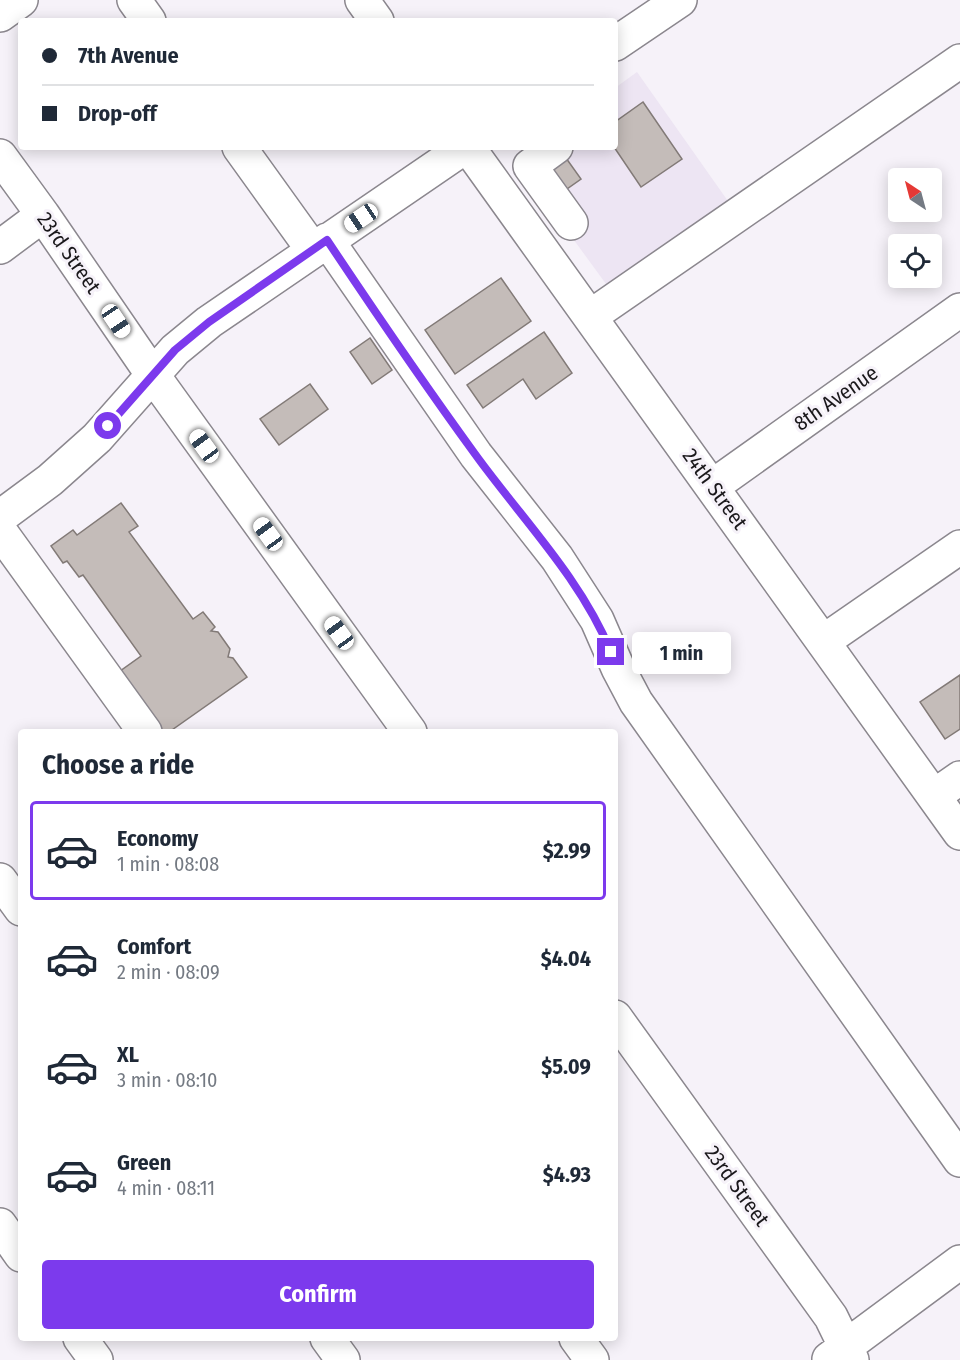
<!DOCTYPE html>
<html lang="en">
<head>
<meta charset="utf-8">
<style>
  :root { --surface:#fff; --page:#f2f2f3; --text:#1f2937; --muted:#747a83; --line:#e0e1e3; --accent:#7c3aed }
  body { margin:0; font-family:"Fira Sans Condensed",sans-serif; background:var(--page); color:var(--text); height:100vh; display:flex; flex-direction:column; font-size:22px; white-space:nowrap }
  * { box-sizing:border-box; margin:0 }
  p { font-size:20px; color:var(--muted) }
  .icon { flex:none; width:33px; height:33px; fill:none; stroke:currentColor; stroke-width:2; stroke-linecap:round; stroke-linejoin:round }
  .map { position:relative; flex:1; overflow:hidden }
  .details { position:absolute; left:18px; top:729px; width:600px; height:612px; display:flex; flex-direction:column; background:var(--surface); border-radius:6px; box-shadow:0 3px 15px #0003 }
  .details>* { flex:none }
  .banner { position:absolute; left:18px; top:18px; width:600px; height:132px; border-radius:6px; box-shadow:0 3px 15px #0003; display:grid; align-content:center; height:132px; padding:0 24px; background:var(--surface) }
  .needle { width:39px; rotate:324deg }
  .tools { position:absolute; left:888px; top:168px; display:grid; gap:12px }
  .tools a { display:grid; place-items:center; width:54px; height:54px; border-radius:6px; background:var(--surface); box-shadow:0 3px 15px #0003; font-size:30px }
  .end { position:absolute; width:27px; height:27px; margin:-14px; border:8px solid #7c3aed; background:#fff; box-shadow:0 0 0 3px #fff }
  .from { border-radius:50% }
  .bubble { position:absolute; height:42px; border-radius:6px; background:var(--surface); box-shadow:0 3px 15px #0003; font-size:20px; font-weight:700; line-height:42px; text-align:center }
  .car { position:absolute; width:18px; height:36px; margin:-18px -9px; border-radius:8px; box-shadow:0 0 4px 2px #0007; background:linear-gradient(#fff 24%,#345 0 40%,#fff 0 76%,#345 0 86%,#fff 0) }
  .banner b { display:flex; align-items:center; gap:21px; height:57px; font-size:22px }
  .banner b+b { border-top:2px solid var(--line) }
  .banner i { width:15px; height:15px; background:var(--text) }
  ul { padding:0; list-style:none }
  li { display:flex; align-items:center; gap:18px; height:99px; margin:0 12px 9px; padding:0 12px; border:3px solid transparent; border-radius:6px }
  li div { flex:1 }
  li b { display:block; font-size:22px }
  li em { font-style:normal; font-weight:700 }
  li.on { border-color:var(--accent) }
  li>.icon { width:54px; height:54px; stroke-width:1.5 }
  h2 { padding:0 24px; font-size:27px; line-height:72px }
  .primary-button { display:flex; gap:12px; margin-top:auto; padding:12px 24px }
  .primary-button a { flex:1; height:69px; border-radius:6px; background:var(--accent); color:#fff; font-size:24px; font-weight:700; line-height:69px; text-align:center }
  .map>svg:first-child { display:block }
  .built { fill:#ede5f3 }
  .building { fill:#c4bcb9; stroke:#827a77; stroke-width:1.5 }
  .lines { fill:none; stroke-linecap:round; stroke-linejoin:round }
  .minor-casing { stroke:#8b878e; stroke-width:36 }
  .minor { stroke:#fff; stroke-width:33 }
  .route { stroke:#7c3aed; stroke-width:8 }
  .labels { text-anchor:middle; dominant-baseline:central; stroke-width:6; stroke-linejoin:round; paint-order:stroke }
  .street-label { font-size:21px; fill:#1a181b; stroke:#f6f2f9 }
</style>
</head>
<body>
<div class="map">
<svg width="960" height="1360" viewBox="0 0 960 1360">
  <rect width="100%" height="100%" fill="#f6f2f9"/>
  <!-- built -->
  <path class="built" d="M 637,72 L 730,204 L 609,288 L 514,158 L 530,147 L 615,147 L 615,88 Z"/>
  <!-- building -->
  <path class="building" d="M 643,102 L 682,159 L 641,187 L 614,147 L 615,122 Z
    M 561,151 L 581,179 L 557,196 L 537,167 Z
    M 501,278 L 531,321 L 455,374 L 425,330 Z
    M 544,332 L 572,373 L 536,399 L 523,379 L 483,408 L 467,385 Z
    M 370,338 L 392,370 L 372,384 L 350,352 Z
    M 310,384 L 328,409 L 279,445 L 260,419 Z
    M 121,503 L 138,526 L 129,532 L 193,619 L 203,612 L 215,627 L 211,631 L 218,632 L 230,649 L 228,657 L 233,658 L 247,677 L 169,732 L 157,732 L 116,674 L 141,656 L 83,575 L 79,577 L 67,561 L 63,563 L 51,546 L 73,530 L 77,535 Z
    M 960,675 L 960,729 L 945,739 L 920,702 Z"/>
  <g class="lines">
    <!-- minor casing -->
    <g class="minor-casing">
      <path id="minor" d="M 134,0 L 149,21
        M 362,0 L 377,21
        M 0,15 L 21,0
        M 615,44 L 680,0
        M 239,147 L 313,250
        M 468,147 L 960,833
        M 556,147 L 530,166 L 571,223
        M 0,156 L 43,215 L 152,374 L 410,732
        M 327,240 L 476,455 L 557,558 L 597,620 L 618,668 L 636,702 L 960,1160
        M 0,247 L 43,215
        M 591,316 L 960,61
        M 713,486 L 960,310
        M 0,517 L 50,480 L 97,438 L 175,350 L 209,322 L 465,147
        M 0,531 L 145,732
        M 824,641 L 960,547
        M 934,796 L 960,778
        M 0,880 L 21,909
        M 615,1017 L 831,1317 L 852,1360
        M 0,1225 L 21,1255
        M 80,1338 L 96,1360
        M 327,1338 L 343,1360
        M 576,1338 L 592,1360
        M 829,1359 L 960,1262"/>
    </g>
    <!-- minor -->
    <use href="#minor" class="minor"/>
  </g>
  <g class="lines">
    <!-- route -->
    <path class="route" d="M 108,426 L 175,350 L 209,322 L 327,240 C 375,312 424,384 475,454 C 522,519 580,577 611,652"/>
  </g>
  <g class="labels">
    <!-- street labels -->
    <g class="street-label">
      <text transform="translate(69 253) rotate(55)">23rd Street</text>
      <text transform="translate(836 398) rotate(-35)">8th Avenue</text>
      <text transform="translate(715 489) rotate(54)">24th Street</text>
      <text transform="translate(737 1186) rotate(54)">23rd Street</text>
    </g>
  </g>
</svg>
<div class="tools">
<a><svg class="needle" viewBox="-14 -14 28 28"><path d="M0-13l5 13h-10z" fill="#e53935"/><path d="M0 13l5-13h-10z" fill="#747a83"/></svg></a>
<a><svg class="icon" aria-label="locate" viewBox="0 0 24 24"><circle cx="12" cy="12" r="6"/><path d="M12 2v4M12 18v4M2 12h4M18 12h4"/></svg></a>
</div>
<i class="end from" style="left:108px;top:426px"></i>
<i class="end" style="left:611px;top:652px"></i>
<div class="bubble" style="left:632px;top:632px;width:99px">1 min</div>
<i class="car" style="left:361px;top:218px;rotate:236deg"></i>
<i class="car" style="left:116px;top:321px;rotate:146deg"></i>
<i class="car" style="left:204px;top:446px;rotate:324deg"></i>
<i class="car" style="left:268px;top:534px;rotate:324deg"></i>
<i class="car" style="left:339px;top:633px;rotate:324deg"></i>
<div class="banner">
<b><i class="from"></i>7th Avenue</b>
<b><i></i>Drop-off</b>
</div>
<section class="details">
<h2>Choose a ride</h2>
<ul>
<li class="on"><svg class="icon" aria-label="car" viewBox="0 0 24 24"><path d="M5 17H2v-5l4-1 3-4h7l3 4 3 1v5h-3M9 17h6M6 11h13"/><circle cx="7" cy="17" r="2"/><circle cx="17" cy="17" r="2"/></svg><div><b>Economy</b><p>1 min · 08:08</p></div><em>$2.99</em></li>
<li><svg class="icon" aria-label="car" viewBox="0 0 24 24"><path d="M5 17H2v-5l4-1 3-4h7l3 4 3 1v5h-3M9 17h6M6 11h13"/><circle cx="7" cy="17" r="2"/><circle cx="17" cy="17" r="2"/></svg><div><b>Comfort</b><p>2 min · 08:09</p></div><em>$4.04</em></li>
<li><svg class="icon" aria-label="car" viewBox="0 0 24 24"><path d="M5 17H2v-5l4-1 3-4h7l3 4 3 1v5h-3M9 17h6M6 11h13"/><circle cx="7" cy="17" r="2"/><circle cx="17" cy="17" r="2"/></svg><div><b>XL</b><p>3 min · 08:10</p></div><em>$5.09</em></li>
<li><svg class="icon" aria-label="car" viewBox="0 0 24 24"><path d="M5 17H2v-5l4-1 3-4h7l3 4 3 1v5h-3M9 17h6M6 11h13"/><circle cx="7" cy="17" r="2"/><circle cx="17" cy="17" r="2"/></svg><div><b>Green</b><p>4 min · 08:11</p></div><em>$4.93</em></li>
</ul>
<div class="primary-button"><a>Confirm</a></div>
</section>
</div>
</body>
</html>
